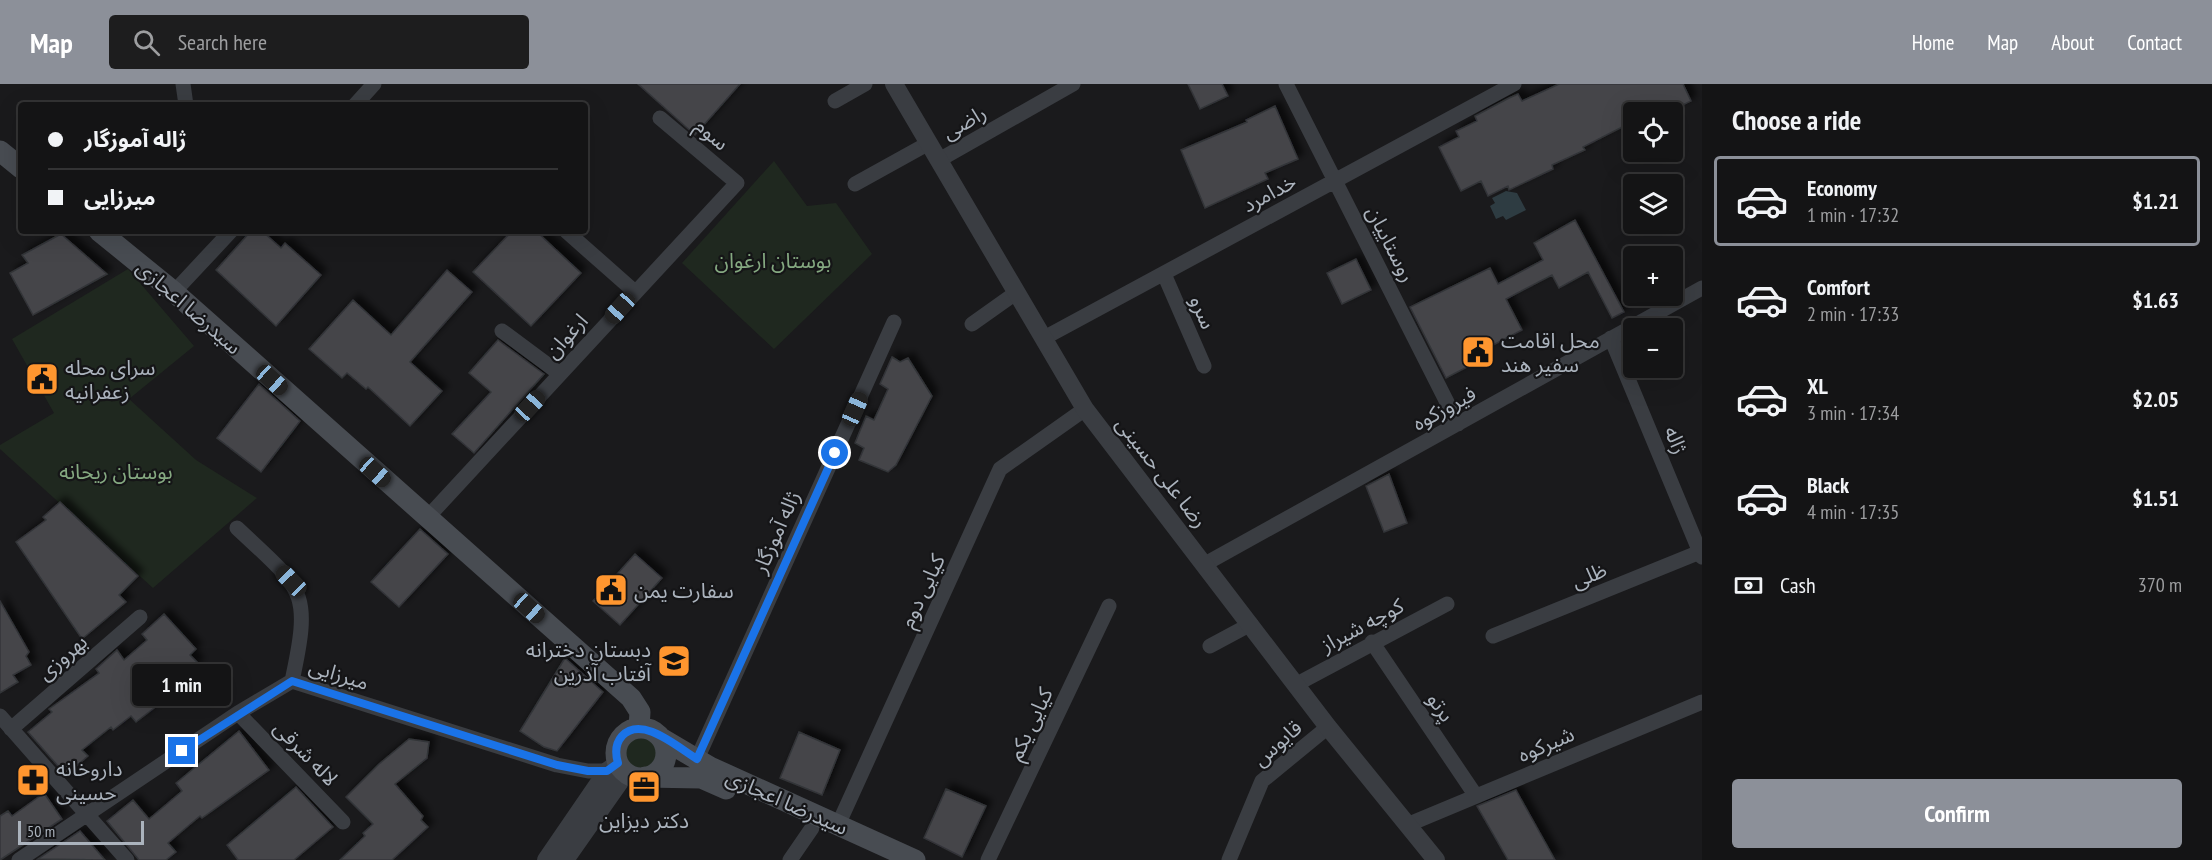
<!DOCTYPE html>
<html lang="en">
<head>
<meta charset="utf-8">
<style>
  :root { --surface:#141415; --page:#1d1d1e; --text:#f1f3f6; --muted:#9d9ea0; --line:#333334; --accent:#8c9099 }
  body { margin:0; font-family:"PT Sans Narrow","Noto Sans Arabic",sans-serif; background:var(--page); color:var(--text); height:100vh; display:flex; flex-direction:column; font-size:22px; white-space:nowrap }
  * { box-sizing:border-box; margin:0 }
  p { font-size:20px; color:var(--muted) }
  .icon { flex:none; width:33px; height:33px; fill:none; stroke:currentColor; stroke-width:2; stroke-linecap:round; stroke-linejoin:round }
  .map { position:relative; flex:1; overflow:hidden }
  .details { display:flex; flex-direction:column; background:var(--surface); width:510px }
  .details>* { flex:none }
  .top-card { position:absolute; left:18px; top:18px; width:570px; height:132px; border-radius:6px; box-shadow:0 6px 24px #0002,0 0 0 2px var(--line); display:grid; align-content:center; height:132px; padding:0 30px; background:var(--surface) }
  .fabs { position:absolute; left:1623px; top:18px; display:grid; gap:12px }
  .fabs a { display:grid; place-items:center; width:60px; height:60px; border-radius:6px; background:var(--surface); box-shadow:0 6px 24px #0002,0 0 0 2px var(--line); font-size:30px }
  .scale { position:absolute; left:18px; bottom:15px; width:126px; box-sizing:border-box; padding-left:6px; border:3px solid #abb3bd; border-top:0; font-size:16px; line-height:21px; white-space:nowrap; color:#abb3bd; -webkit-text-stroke:4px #151517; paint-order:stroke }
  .end { position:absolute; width:27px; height:27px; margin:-14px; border:8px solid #1a73e8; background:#fff; box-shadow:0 0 0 3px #fff }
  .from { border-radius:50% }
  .bubble { position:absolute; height:42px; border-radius:6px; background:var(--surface); box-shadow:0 6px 24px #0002,0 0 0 2px var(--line); font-size:20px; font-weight:700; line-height:42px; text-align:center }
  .car { position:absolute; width:18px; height:36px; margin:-18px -9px; border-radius:8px; box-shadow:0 0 4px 2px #0007; background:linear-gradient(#222 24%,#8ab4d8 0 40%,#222 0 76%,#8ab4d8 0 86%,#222 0) }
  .top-card b { display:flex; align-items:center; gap:21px; height:57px; font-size:22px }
  .top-card b+b { border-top:2px solid var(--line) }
  .top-card i { width:15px; height:15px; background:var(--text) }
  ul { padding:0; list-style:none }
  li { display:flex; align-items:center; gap:18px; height:90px; margin:0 12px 9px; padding:0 18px; border:3px solid transparent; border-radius:6px }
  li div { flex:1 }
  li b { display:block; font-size:22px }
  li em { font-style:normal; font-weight:700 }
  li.selected { border-color:var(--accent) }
  li>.icon { width:54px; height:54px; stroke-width:1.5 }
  h2 { padding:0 30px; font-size:27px; line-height:72px }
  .pay { display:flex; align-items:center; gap:15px; height:66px; padding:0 30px; font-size:22px }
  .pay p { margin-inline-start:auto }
  .button { display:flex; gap:12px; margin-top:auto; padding:12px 30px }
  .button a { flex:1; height:69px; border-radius:6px; background:var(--accent); color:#fff; font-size:24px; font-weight:700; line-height:69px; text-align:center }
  header { display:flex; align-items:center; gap:36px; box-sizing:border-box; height:84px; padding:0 30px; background:var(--accent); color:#fff }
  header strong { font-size:28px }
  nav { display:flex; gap:33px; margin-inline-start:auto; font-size:21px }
  .search { width:420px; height:54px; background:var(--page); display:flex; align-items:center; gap:15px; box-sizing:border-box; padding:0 21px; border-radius:6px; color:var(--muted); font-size:22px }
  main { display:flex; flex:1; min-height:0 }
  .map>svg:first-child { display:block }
  .green { fill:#1f281f }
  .water { fill:#2e3c42 }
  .building { fill:#444549; stroke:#333438; stroke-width:1.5; filter:url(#shadow) }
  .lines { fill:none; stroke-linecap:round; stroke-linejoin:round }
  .minor { stroke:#3a3d42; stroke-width:15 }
  .tertiary { stroke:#3a3d42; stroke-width:18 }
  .secondary { stroke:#484c52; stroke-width:21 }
  .route { stroke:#1a73e8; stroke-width:8 }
  .labels { text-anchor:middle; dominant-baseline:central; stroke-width:4.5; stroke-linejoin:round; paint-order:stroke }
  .street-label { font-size:21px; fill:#abb3bd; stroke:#151517 }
  .park-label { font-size:21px; fill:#85a981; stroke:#151517 }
  .poi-label { font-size:21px; fill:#abb3bd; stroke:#151517; text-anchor:start }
</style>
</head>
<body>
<header>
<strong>Map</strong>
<div class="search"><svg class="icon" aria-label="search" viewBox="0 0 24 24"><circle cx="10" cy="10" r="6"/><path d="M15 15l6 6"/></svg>Search here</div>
<nav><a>Home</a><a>Map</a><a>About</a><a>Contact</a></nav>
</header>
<main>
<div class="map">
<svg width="1702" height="776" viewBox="0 0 1702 776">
  <defs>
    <filter id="shadow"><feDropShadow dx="5.5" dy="-5.5" stdDeviation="3" flood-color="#0009"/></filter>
  </defs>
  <rect width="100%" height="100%" fill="#1a1a1c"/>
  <!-- green -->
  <path class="green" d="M 774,77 L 807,122 L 836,119 L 872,170 L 774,265 L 682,179 Z
    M 128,185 L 194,262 L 129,315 L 196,376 L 257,414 L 153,504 L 0,365 L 0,361 L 54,329 L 12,255 Z
    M621 668a20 20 0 1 1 40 0a20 20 0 1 1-40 0Z"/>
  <!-- water -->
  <path class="water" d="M 1506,107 L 1517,109 L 1526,126 L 1506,136 L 1503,132 L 1496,135 L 1490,122 L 1495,119 L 1492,114 Z"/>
  <!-- building -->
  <path class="building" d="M 638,0 L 740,0 L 695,51 Z
    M 1188,0 L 1222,0 L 1228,12 L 1200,25 Z
    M 1559,0 L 1683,0 L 1691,17 L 1668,28 L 1634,28 L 1634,37 L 1583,63 L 1585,66 L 1552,81 L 1553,85 L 1509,106 L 1508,102 L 1488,112 L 1481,97 L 1461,107 L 1439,63 L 1459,53 L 1456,47 L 1477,37 L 1475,32 L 1509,14 L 1518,10 L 1522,17 Z
    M 1275,22 L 1298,75 L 1265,89 L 1268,95 L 1205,124 L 1181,66 L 1247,38 L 1246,36 Z
    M 1575,136 L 1624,228 L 1612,234 L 1588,188 L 1559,204 L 1552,191 L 1506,215 L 1522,246 L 1470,273 L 1473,280 L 1446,294 L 1410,223 L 1490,184 L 1498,200 L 1543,176 L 1534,159 Z
    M 251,147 L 262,147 L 281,164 L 285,159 L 321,191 L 276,242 L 216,186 Z
    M 512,147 L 536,147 L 581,189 L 531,242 L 473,188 Z
    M 61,150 L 107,190 L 33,231 L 10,189 L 28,179 L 22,171 Z
    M 1356,175 L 1371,206 L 1342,220 L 1327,189 Z
    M 447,186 L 472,208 L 410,278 L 442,307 L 410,342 L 368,303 L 366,305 L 347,289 L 342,294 L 309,265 L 353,216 L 391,251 Z
    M 498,256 L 544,290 L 474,369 L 452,350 L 491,308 L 469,289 Z
    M 892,273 L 900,278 L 908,274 L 932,312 L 896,381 L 888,388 L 859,376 L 864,364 L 855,359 L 866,332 L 874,336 L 888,305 L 880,300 Z
    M 259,300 L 300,337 L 261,388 L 217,354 Z
    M 1389,390 L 1407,439 L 1384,448 L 1366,402 Z
    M 60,418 L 138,492 L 119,511 L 126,518 L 82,555 L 16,458 L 46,436 L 43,433 Z
    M 420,445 L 448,470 L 399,523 L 371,498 Z
    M 635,470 L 662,494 L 620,541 L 593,517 Z
    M 0,517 L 29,568 L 26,572 L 31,581 L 13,591 L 18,598 L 0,609 Z
    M 164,530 L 196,565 L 190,571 L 198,579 L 179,597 L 181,599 L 157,620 L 158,621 L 136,638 L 131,632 L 113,646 L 111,643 L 82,666 L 88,672 L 66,691 L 28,648 L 52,628 L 49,625 L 99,589 L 96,585 L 117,566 L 124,576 L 147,556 L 142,550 Z
    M 565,574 L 603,608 L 557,667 L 544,663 L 520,647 Z
    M 239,647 L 269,686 L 202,734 L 200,732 L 168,759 L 176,768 L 166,776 L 139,776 L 107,737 L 133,716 L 149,735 L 182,707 L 176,699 Z
    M 799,648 L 840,666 L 822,711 L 780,694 Z
    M 409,655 L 429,658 L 427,674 L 395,700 L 423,732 L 421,736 L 428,743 L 392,776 L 340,776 L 365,752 L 363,749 L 373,740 L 346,713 L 379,680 Z
    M 296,703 L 333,743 L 294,776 L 238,776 L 227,761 Z
    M 946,705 L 986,722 L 962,773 L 924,754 Z
    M 1516,706 L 1555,776 L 1508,776 L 1477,722 Z
    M 44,709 L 62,735 L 0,776 L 0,732 L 8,727 L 12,732 Z
    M 80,747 L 105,776 L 38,775 Z"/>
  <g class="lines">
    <!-- minor -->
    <path class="minor" d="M 183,0 L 186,21
      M 1286,0 L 1458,340
      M 835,17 L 865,0
      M 355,21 L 374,0
      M 939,76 L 1073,0
      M 855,100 L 929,59
      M 566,147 L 635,208
      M 1164,190 L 1204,282
      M 174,208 L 231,147
      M 972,240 L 1017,208
      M 502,247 L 560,290
      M 1044,254 L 1514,0
      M 1611,254 L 1702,473
      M 427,434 L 737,99 L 660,34
      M 237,444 C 303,506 312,505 292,597
      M 1205,480 L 1702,204
      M 1493,552 L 1700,468
      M 1372,558 L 1476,712
      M 1210,562 L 1251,540
      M 1297,600 L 1447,520
      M 238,629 L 343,738
      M 0,632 L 127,776
      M 11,645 L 140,533
      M 697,675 L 894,238
      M 838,741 L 1000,385 L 1085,325
      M 1407,741 L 1702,618
      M 19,776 L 238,629 L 292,597 L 557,681 L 588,687 L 607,687
      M 790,776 L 812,744
      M 988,776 L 1109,522
      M 1229,776 L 1262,697 L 1328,643"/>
    <!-- tertiary -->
    <path class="tertiary" d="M 894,0 L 1085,325 L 1328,643 L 1436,776
      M 546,776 L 607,687 L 618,679
      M 565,776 L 626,689"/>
    <!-- secondary -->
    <path class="secondary" d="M 0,67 L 21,84
      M 99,147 L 174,208 L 631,614 L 640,628 L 639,644
      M616 669a25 25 0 1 1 50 0a25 25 0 1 1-50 0Z
      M 661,654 L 710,683 L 915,776
      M 645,693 L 701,694 L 726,705"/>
  </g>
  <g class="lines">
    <!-- route -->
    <path class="route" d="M 182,667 L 292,597 L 557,681 L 588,687 L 607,687 L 618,679 C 615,669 615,660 622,652 C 642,631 677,663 697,675 L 835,369"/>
  </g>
  <!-- icons -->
  <defs>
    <g id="civic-square" transform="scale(1.725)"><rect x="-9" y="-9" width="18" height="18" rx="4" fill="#ff962f" stroke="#151517"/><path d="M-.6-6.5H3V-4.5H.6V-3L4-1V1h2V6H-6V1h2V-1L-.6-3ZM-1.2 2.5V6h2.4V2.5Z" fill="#111"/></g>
    <g id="school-square" transform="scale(1.725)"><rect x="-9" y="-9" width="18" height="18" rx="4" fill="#ff962f" stroke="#151517"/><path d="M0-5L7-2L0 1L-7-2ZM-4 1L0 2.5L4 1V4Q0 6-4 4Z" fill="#111"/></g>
    <g id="pharmacy-square" transform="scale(1.725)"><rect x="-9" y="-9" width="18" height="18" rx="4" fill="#ff962f" stroke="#151517"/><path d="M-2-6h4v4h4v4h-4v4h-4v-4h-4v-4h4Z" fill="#111"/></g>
    <g id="office-square" transform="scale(1.725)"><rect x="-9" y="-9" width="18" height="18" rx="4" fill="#ff962f" stroke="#151517"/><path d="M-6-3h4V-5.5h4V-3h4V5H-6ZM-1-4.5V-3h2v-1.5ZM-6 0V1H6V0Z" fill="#111"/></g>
  </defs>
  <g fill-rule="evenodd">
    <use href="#civic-square" x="1478" y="268"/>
    <use href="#civic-square" x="42" y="295"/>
    <use href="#civic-square" x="611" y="506"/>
    <use href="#school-square" x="674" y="577"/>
    <use href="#pharmacy-square" x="33" y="696"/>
    <use href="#office-square" x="644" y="703"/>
  </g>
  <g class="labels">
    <!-- street labels -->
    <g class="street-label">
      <text transform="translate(964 38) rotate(-30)">راضی</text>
      <text transform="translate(712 50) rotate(40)">سوم</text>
      <text transform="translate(1269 109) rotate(-28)">خدامرد</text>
      <text transform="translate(1391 160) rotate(63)">روستاییان</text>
      <text transform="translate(189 223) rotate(41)">سیدرضا اعجازی</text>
      <text transform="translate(1203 228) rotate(67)">سرو</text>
      <text transform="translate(566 252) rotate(-48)">ارغوان</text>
      <text transform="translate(1444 324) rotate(-29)">فیروزکوه</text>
      <text transform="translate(1676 356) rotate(68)">ژاله</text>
      <text transform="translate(1162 388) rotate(52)">رضا علی حسینی</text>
      <text transform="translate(776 448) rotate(-66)">ژاله آموزگار</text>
      <text transform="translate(1589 491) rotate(-22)">ظلی</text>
      <text transform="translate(922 507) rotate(-65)">کیایی دوم</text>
      <text transform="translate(1362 541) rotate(-28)">کوچه شیراز</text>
      <text transform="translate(62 573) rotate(-41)">بهروزی</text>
      <text transform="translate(339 590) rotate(17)">میرزایی</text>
      <text transform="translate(1441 623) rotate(56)">پرتو</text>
      <text transform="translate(1030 640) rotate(-65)">کیایی یکم</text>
      <text transform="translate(1277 659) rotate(-41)">قایوس</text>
      <text transform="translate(1546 660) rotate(-23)">شیرکوه</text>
      <text transform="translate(306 669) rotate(46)">لاله شرقی</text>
      <text transform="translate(787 718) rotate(24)">سیدرضا اعجازی</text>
    </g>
    <!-- park labels -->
    <g class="park-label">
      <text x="773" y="176">بوستان ارغوان</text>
      <text x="116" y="387">بوستان ریحانه</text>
    </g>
    <!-- poi labels -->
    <g class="poi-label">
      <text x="1501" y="256">محل اقامت<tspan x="1501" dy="24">سفیر هند</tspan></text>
      <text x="65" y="283">سرای محله<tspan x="65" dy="24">زعفرانیه</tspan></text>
      <text x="634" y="506">سفارت یمن</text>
      <text x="651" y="565" text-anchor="end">دبستان دخترانه<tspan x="651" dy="24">آفتاب آذرین</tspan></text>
      <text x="56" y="684">داروخانه<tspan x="56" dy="24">حسینی</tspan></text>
      <text x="644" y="736" text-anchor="middle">دکتر دیزاین</text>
    </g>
  </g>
</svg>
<div class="fabs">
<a><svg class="icon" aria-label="locate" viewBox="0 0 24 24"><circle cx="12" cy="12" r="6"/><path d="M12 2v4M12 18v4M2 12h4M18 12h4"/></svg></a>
<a><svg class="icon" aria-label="layers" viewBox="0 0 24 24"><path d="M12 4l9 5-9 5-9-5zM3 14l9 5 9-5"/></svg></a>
<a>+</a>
<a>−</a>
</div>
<div class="scale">50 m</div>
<i class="end from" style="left:835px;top:369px"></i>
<i class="end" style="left:182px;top:667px"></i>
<div class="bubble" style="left:132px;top:580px;width:99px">1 min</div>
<i class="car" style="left:620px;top:224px;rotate:222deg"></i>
<i class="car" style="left:272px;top:296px;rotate:132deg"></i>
<i class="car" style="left:530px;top:322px;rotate:43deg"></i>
<i class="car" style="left:855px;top:325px;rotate:24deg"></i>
<i class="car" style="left:375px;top:388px;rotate:132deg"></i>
<i class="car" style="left:291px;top:497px;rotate:316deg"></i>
<i class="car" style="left:529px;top:524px;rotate:132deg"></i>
<div class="top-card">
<b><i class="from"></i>ژاله آموزگار</b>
<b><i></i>میرزایی</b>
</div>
</div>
<section class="details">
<h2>Choose a ride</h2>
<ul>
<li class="selected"><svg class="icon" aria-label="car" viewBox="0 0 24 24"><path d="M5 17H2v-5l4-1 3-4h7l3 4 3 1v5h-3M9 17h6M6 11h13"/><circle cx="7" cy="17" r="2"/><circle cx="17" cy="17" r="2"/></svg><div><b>Economy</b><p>1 min · 17:32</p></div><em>$1.21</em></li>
<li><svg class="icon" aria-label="car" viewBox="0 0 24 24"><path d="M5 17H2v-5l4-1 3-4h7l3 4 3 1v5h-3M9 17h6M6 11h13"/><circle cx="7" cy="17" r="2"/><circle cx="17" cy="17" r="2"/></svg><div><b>Comfort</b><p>2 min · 17:33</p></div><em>$1.63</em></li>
<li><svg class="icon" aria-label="car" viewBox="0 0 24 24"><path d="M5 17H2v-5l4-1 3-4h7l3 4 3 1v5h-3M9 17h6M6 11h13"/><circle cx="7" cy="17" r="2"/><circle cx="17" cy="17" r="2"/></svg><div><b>XL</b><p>3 min · 17:34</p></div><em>$2.05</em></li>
<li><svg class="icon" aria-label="car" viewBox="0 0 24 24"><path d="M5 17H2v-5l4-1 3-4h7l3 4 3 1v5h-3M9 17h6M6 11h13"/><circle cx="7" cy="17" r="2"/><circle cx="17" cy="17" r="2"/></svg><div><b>Black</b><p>4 min · 17:35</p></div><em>$1.51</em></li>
</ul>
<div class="pay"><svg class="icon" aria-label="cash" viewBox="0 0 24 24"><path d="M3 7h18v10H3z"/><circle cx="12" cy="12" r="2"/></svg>Cash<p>370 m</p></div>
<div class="button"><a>Confirm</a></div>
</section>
</main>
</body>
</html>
